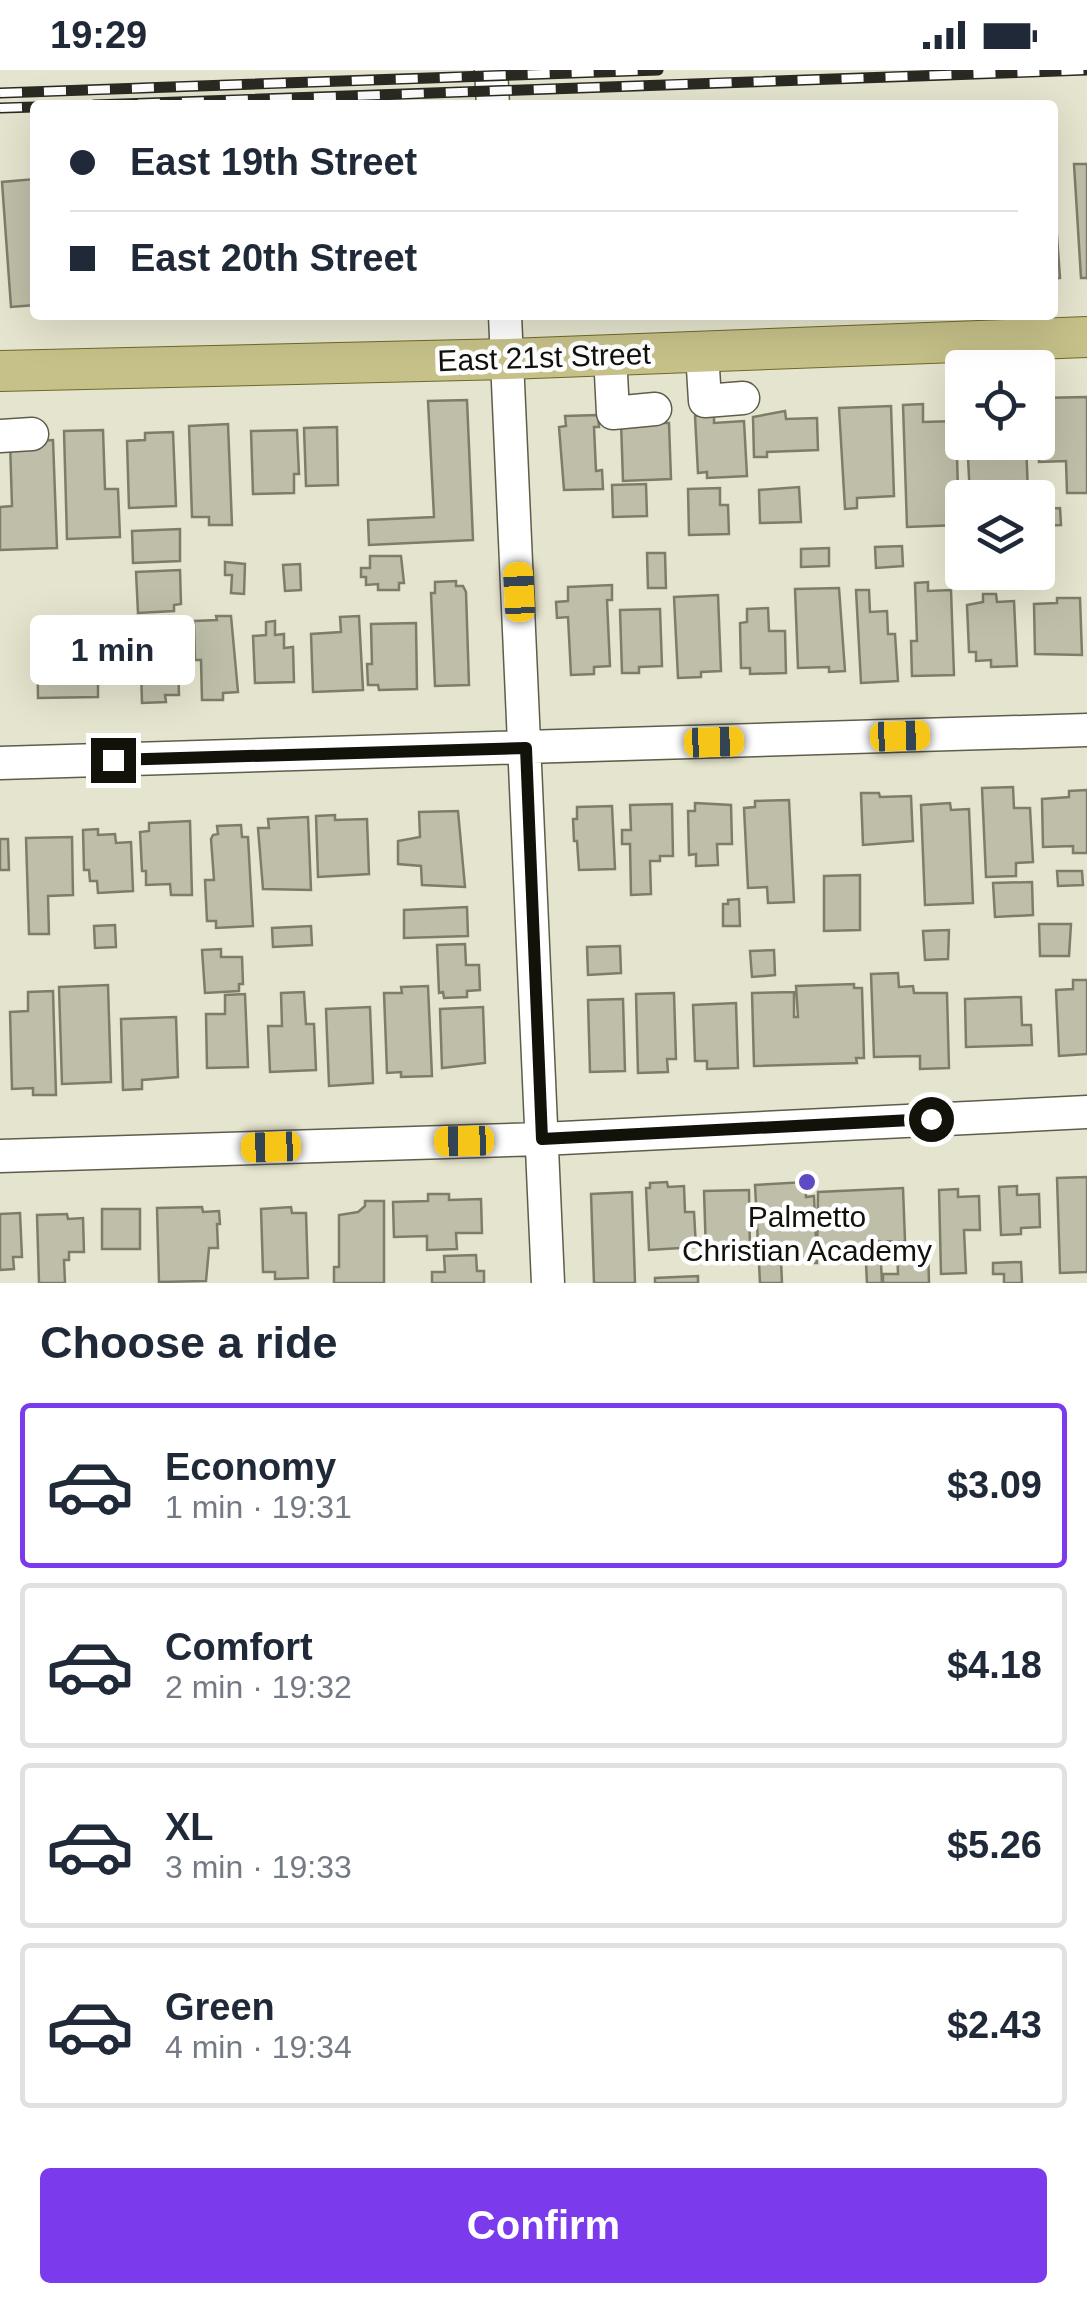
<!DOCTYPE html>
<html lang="en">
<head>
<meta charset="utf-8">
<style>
  :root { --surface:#fff; --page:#f2f2f3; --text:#1f2937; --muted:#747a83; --line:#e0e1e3; --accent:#7c3aed }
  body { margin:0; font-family:Arial,sans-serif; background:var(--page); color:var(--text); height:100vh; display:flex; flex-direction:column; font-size:38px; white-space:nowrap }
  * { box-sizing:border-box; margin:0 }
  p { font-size:32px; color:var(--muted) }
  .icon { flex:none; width:55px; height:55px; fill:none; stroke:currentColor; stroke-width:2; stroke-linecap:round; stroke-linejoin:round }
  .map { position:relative; height:1213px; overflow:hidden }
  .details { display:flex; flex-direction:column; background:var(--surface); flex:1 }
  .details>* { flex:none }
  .banner { position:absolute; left:30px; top:30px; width:1028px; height:220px; border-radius:10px; box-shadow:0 10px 40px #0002; display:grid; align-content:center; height:220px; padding:0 40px; background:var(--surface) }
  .buttons { position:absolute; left:945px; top:280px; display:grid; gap:20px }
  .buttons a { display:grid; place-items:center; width:110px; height:110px; border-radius:10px; background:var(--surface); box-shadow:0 10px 40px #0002; font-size:50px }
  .end { position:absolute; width:45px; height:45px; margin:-22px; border:12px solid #12110a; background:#fff; box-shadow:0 0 0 5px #fff }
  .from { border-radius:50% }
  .bubble { position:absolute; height:70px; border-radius:10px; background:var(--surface); box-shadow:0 10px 40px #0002; font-size:32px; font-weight:700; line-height:70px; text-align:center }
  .car { position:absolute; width:30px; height:60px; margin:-30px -15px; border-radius:12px; box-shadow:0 0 8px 2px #0007; background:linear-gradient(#f5c518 24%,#345 0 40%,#f5c518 0 76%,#345 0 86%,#f5c518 0) }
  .banner b { display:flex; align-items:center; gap:35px; height:95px; font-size:38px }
  .banner b+b { border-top:2px solid var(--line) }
  .banner i { width:25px; height:25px; background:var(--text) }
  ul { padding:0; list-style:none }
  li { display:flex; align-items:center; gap:30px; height:165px; margin:0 20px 15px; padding:0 20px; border:5px solid var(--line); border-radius:10px }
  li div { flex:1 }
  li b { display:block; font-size:38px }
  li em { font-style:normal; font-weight:700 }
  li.on { border-color:var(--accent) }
  li>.icon { width:90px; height:90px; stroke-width:1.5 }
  h2 { padding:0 40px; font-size:45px; line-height:120px }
  .action { display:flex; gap:20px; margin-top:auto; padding:20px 40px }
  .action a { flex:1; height:115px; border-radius:10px; background:var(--accent); color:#fff; font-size:40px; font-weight:700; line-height:115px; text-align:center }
  .status { display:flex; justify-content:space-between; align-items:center; height:70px; padding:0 50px; background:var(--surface); direction:ltr }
  .status svg { height:28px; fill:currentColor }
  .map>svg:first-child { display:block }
  .building { fill:#bfbea8; stroke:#7e7d69; stroke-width:2.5 }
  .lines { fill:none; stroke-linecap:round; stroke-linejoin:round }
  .minor-casing { stroke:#5f5d4a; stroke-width:35 }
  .major-casing { stroke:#6e692a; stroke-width:42 }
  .minor { stroke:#fff; stroke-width:32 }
  .major { stroke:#c6c189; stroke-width:40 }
  .rail-casing { stroke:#2b2a22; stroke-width:11 }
  .rail { stroke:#fff; stroke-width:8; stroke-dasharray:22; stroke-linecap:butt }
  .route { stroke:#12110a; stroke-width:12 }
  .poi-dot { fill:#5c4bc3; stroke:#fff; stroke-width:4 }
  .labels { text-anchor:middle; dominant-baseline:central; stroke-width:9; stroke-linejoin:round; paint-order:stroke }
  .street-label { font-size:30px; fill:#12110a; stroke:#fff }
  .poi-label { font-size:30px; fill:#12110a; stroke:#fff }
</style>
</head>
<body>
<div class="status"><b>19:29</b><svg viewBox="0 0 49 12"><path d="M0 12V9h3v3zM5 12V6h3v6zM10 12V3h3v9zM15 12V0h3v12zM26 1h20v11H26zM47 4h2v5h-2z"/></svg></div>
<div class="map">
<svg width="1087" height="1213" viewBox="0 0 1087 1213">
  <rect width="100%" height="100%" fill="#e5e4ce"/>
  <!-- building -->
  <path class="building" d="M 1074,94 L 1087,94 L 1087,208 L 1081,208 Z
    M 1052,96 L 1060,208 L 1052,209 Z
    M 35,109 L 35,235 L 11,237 L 2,112 Z
    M 1087,327 L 1087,423 L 1067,423 L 1066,391 L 1039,392 L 1038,328 Z
    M 467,330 L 473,470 L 369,475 L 368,450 L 434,447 L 428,331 Z
    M 923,334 L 923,352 L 956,351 L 959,455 L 907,457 L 903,335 Z
    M 891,336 L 894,426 L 857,428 L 857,438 L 845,439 L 839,338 Z
    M 785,341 L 786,349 L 817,348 L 818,380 L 767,382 L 767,387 L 754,387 L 753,347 Z
    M 598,345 L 599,357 L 594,357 L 596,401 L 602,400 L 603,419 L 564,420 L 559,357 L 566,356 L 565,346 Z
    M 714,345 L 714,353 L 744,351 L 747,406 L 707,408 L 707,402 L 698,403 L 695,346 Z
    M 621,352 L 669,353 L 671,409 L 623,411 Z
    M 228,354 L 232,455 L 209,455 L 209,447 L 192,447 L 189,356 Z
    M 337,357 L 338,415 L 306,416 L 304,358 Z
    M 103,360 L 105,419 L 118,419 L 120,467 L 67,469 L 64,361 Z
    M 297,360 L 299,404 L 294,404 L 294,423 L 253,424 L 251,361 Z
    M 173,362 L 176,436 L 129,438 L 127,371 L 145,370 L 145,363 Z
    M 53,370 L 57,478 L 0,480 L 0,437 L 12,436 L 10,372 Z
    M 1026,372 L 1028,424 L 970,426 L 968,388 L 976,387 L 975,373 Z
    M 646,414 L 647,446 L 613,447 L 612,415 Z
    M 799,417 L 801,452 L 760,453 L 759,420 Z
    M 720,418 L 720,435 L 728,435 L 729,464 L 689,465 L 688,419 Z
    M 1060,438 L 1061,455 L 1042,456 L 1042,439 Z
    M 180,459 L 180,491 L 133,493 L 132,461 Z
    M 902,476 L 903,496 L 876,498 L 875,477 Z
    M 829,478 L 829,496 L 801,497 L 801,479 Z
    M 647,483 L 665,483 L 666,518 L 648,518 Z
    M 370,486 L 401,486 L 404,513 L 399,513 L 399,520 L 378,520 L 378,514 L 366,515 L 366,507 L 361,507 L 361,498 L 370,498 Z
    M 225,492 L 245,494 L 244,524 L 231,523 L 232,505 L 225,505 Z
    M 300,494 L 301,520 L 285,521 L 283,495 Z
    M 180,500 L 181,534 L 174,535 L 174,541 L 138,543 L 136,502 Z
    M 456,511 L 456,516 L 463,516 L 466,522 L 469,615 L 435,616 L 431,523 L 435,523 L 435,512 Z
    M 928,512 L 928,521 L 951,520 L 954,605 L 912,606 L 911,571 L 917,571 L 915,513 Z
    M 612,515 L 612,530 L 607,530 L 610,596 L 594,597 L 594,604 L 571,605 L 568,547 L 557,548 L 556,532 L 568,531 L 568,517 Z
    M 839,518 L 845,601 L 829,602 L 829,597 L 798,598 L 795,519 Z
    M 856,520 L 869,520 L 870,542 L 887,541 L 888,564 L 895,564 L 898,611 L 861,613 Z
    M 983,524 L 996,524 L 997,532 L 1014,531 L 1017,596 L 991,597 L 991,590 L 976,591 L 976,582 L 969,582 L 967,535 L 983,532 Z
    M 718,525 L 721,601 L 701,602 L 701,607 L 678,608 L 674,527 Z
    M 1057,528 L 1080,528 L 1082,585 L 1035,584 L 1034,534 L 1057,533 Z
    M 768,538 L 769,561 L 785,561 L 786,603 L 750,604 L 750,598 L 741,598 L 740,553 L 747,552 L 747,539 Z
    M 660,539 L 662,596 L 639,597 L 639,603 L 622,603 L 620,540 Z
    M 216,546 L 231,546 L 238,622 L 223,623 L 223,630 L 202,630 L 201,590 L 195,590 L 194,551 L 217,550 Z
    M 359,546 L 363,620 L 313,622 L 311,564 L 341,562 L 340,547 Z
    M 275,551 L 275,565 L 284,564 L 284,578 L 293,577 L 294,612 L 255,613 L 253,566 L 266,565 L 266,552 Z
    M 66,552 L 67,590 L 78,590 L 78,570 L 108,570 L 109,594 L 104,594 L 104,608 L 98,608 L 98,627 L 38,628 L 37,553 Z
    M 416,553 L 417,619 L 379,620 L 378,615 L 368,615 L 367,594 L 372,594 L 371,554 Z
    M 177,566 L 179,625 L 165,625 L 166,632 L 142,633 L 140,567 Z
    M 1013,717 L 1014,738 L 1030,738 L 1033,792 L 1016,793 L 1016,806 L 986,807 L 982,718 Z
    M 1087,720 L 1087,783 L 1073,783 L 1073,776 L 1043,777 L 1042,729 L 1069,727 L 1069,721 Z
    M 861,723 L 879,723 L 880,727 L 911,726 L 913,771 L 863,775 Z
    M 789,730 L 794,832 L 768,833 L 767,817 L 748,818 L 744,738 L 755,737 L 755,731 Z
    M 695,733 L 731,735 L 732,774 L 717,774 L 718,795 L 696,796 L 696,784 L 689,785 L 688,741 L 695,741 Z
    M 950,733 L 951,740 L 969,739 L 973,833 L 925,835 L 921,735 Z
    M 672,734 L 673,786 L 660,786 L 660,791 L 650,791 L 651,824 L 631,825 L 630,774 L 622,774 L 622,760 L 631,760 L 630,735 Z
    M 612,736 L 615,799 L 579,800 L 577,771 L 574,771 L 573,749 L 577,749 L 577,737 Z
    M 458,741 L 465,817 L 422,815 L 421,796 L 398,794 L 398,771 L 420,767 L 419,742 Z
    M 335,745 L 335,750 L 367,749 L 369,804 L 318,807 L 316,746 Z
    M 308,747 L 311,820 L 263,819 L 258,758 L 269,758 L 268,749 Z
    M 190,751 L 192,825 L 171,825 L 170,814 L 146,815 L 146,801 L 142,801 L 140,762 L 149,761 L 149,753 Z
    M 241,755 L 242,767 L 248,767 L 253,856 L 216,858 L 216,851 L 207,851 L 205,810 L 214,810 L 211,769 L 213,765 L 218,764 L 217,756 Z
    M 98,759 L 98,765 L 115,764 L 116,773 L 131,772 L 133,821 L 98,823 L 97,811 L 90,811 L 89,800 L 84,800 L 83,760 Z
    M 72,767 L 73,825 L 48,826 L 49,864 L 29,864 L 26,768 Z
    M 0,769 L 8,769 L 9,800 L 0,800 Z
    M 1057,801 L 1082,801 L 1083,815 L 1058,816 Z
    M 860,805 L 860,860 L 824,861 L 824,806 Z
    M 1032,812 L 1033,845 L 995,847 L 993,813 Z
    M 739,829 L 740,856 L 723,856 L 723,834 L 728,834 L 728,830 Z
    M 467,837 L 468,866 L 404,868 L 404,840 Z
    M 1039,854 L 1071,854 L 1069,886 L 1040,886 Z
    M 115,855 L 116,877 L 95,878 L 94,856 Z
    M 311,856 L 312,875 L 273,877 L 272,858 Z
    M 949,860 L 948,889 L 925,890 L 923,861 Z
    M 465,874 L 466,895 L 479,895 L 480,920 L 467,921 L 467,927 L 444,928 L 443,922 L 439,923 L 437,875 Z
    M 620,876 L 621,903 L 588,905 L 587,877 Z
    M 221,879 L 221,887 L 242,887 L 243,914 L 239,914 L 239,921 L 205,923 L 202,880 Z
    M 774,880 L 775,905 L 752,907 L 750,881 Z
    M 898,903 L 899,917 L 913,916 L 914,923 L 947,923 L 949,998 L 920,999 L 920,986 L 874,987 L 871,904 Z
    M 1073,910 L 1087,910 L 1087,984 L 1059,986 L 1056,920 L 1073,919 Z
    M 854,914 L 854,918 L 862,918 L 864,988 L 856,988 L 857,993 L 754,996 L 752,923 L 794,922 L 794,947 L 798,947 L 796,916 Z
    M 108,915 L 111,1012 L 62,1014 L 59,917 Z
    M 428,916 L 432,1006 L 401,1007 L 401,1002 L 387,1003 L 384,923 L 402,923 L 401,917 Z
    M 53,921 L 56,1025 L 33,1025 L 33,1018 L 12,1019 L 10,942 L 28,941 L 28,922 Z
    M 304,922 L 306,954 L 314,954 L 316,1000 L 270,1002 L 268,956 L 282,956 L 281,923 Z
    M 674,923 L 676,989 L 667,989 L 668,1002 L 638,1003 L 636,924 Z
    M 245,924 L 248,997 L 207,998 L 206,944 L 225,944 L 225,925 Z
    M 1021,927 L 1022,955 L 1031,955 L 1032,975 L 966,977 L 965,929 Z
    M 623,929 L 625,1001 L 590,1002 L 588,930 Z
    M 736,933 L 738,998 L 707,999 L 707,991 L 695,991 L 693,935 Z
    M 370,937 L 373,1013 L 329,1016 L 326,939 Z
    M 483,937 L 485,993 L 442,998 L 440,939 Z
    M 176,947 L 178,1007 L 142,1010 L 142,1019 L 123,1020 L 121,949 Z
    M 1087,1107 L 1087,1202 L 1060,1203 L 1057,1108 Z
    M 667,1112 L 668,1117 L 684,1116 L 685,1142 L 694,1142 L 696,1177 L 649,1180 L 646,1118 L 650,1118 L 650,1113 Z
    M 805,1112 L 806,1127 L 814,1126 L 817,1193 L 807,1193 L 807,1190 L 781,1191 L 782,1213 L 760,1213 L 755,1115 Z
    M 1017,1116 L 1017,1125 L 1039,1124 L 1040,1157 L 1021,1158 L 1021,1164 L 1001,1165 L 999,1117 Z
    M 903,1118 L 905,1171 L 865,1172 L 865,1186 L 817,1188 L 818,1122 Z
    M 958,1119 L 958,1127 L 979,1126 L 980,1160 L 964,1160 L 966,1203 L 941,1204 L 939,1120 Z
    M 749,1120 L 750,1182 L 706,1183 L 704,1121 Z
    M 632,1122 L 635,1213 L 594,1213 L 591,1124 Z
    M 428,1124 L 449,1124 L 449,1130 L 481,1129 L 482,1163 L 456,1163 L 457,1179 L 427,1180 L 427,1166 L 394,1167 L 393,1132 L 428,1131 Z
    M 365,1131 L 384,1131 L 384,1213 L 334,1213 L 334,1197 L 339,1197 L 339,1145 L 358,1142 L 365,1136 Z
    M 202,1137 L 203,1142 L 219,1141 L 220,1154 L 217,1154 L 218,1178 L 209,1178 L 206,1211 L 159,1212 L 157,1138 Z
    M 291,1137 L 292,1143 L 306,1143 L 308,1208 L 275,1209 L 275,1202 L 263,1202 L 261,1139 Z
    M 102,1139 L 140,1139 L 140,1179 L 102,1179 Z
    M 20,1143 L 22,1187 L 13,1187 L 14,1199 L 0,1200 L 0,1144 Z
    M 67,1144 L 68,1149 L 83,1148 L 84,1182 L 69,1182 L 69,1190 L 64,1190 L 65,1213 L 39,1213 L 37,1145 Z
    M 880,1174 L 882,1213 L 867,1213 L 865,1175 Z
    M 928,1175 L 929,1213 L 883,1213 L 883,1204 L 898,1204 L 897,1176 Z
    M 476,1185 L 477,1201 L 484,1201 L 484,1213 L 432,1213 L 432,1202 L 445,1202 L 444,1186 Z
    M 1021,1192 L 1022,1213 L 1004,1213 L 1004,1204 L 993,1204 L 993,1193 Z
    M 698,1206 L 698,1213 L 655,1213 L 655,1208 Z"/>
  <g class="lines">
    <!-- minor casing -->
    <g class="minor-casing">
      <path id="minor" d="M 491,0 L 493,35
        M 505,245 L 548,1213
        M 702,282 L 705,331 L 743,328
        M 610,285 L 613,343 L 655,339
        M 0,366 L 32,364
        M 0,693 L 1087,660
        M 0,1086 L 542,1069 L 1087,1042"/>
    </g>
    <!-- major casing -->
    <g class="major-casing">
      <path id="major" d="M 0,301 L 508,289 L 1087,267"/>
    </g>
    <!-- minor -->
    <use href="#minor" class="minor"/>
    <!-- major -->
    <use href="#major" class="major"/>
    <!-- rail casing -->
    <g class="rail-casing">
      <path id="rail" d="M 0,23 L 658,0
        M 94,35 L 1087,0
        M 0,38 L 35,37"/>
    </g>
    <!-- rail -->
    <use href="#rail" class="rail"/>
  </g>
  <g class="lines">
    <!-- route -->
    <path class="route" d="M 113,690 L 526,678 L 542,1069 L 931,1049"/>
  </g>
  <!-- markers -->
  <circle class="poi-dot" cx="807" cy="1112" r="10"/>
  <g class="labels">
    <!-- street labels -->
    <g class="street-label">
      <text transform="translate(544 287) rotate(-2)">East 21st Street</text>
    </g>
    <!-- poi labels -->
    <g class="poi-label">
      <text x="807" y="1146">Palmetto<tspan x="807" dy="34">Christian Academy</tspan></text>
    </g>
  </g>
</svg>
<div class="buttons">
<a><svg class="icon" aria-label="locate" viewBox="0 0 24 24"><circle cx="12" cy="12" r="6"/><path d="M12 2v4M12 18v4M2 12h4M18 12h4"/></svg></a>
<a><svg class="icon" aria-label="layers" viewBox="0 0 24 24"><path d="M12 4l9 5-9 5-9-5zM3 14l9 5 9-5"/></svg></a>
</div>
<i class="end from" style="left:931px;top:1049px"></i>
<i class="end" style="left:113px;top:690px"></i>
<div class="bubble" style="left:30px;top:545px;width:165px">1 min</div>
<i class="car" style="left:519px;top:522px;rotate:357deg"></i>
<i class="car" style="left:900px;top:666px;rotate:88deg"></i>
<i class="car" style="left:714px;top:672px;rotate:88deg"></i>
<i class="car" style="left:464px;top:1071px;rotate:269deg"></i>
<i class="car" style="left:271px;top:1077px;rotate:268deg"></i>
<div class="banner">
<b><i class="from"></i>East 19th Street</b>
<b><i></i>East 20th Street</b>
</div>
</div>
<section class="details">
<h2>Choose a ride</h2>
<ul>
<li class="on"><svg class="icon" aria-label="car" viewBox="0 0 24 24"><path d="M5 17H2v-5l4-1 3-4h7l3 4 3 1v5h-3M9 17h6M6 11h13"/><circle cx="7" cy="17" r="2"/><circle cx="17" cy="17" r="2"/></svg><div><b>Economy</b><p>1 min · 19:31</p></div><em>$3.09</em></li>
<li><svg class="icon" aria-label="car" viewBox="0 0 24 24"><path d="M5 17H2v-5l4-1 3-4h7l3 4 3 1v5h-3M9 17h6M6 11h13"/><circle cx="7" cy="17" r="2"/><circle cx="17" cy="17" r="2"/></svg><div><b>Comfort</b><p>2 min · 19:32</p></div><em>$4.18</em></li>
<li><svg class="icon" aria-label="car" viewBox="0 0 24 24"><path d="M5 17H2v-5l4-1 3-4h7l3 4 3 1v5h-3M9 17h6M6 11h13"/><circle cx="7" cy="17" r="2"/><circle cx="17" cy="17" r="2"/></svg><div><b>XL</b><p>3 min · 19:33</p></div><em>$5.26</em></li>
<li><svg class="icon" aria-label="car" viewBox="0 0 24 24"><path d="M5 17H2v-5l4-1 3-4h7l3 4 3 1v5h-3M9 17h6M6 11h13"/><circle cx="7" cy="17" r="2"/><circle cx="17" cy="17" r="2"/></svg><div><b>Green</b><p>4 min · 19:34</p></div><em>$2.43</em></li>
</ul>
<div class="action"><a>Confirm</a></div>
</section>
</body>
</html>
